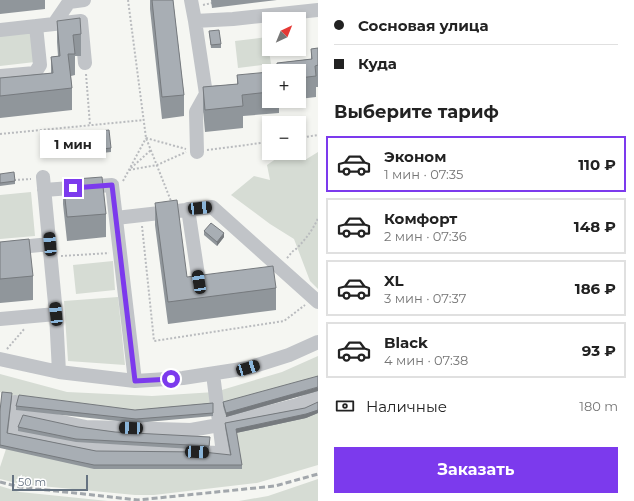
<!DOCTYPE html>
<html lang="ru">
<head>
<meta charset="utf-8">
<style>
  :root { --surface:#fff; --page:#f2f2f2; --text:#222; --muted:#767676; --line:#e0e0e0; --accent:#7c3aed }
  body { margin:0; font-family:Montserrat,sans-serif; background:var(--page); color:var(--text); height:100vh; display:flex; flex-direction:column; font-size:15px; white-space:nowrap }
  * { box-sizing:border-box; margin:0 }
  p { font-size:13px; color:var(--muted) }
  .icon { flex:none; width:22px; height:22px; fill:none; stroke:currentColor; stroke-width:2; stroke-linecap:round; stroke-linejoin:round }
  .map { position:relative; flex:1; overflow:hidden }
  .drawer { display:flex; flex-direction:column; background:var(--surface); width:316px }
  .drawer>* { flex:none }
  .hud { display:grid; align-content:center; height:88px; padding:0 16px; background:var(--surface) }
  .needle { width:26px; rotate:43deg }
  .tools { position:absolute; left:262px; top:12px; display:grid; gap:8px }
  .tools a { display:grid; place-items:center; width:44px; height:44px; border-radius:0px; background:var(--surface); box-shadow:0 2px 6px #0003; font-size:20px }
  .scale { position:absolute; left:12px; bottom:10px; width:76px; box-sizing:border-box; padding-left:4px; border:2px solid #667381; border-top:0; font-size:11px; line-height:14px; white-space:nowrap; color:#667381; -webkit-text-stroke:3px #fff; paint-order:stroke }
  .end { position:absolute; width:18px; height:18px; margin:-9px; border:5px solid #7c3aed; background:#fff; box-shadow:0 0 0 2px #fff }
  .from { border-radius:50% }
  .bubble { position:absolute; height:28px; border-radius:0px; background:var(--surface); box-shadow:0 2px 6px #0003; font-size:13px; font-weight:700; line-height:28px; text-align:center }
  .car { position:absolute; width:12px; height:24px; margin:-12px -6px; border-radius:5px; box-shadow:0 0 3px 1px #0007; background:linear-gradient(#222 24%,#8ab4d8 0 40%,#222 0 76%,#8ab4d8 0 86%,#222 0) }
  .hud b { display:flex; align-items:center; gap:14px; height:38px; font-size:15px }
  .hud b+b { border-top:1px solid var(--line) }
  .hud i { width:10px; height:10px; background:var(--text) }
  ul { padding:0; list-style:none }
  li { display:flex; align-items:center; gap:12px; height:56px; margin:0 8px 6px; padding:0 8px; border:2px solid var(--line); border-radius:0px }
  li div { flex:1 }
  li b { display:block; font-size:15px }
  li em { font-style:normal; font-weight:700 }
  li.current { border-color:var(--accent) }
  li>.icon { width:36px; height:36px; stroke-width:1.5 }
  h2 { padding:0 16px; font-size:18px; line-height:48px }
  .pay { display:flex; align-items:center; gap:10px; height:44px; padding:0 16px; font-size:15px }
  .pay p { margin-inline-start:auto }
  .action { display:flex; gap:8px; margin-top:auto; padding:8px 16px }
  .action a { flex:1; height:46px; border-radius:0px; background:var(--accent); color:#fff; font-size:16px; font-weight:700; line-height:46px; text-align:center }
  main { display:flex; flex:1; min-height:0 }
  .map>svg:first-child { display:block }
  .green { fill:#d6dcd4 }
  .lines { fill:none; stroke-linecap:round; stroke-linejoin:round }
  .path { stroke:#b9bbbe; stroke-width:2; stroke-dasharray:2 2; stroke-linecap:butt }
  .minor { stroke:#c1c4c8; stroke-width:14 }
  .rail { stroke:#a2a7ac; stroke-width:3; stroke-dasharray:6 3; stroke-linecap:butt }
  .wall { fill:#90969b }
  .shaded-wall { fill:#767a7e }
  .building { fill:#a8aeb4; stroke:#767a7e }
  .route { stroke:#7c3aed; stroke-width:5 }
</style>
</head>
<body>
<main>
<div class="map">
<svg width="318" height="501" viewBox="0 0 318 501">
  <rect width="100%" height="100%" fill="#f5f6f2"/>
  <!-- green -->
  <path class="green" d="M 32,33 L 35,62 L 0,66 L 0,36 Z
    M 267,37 L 271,64 L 238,68 L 235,41 Z
    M 318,152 L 318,289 L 310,281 L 294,239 L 270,224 L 231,195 L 254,176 L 270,180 L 267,165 L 280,156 L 296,154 L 305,160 Z
    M 31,192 L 35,236 L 0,239 L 0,195 Z
    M 113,261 L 115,290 L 76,294 L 73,265 Z
    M 118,297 L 125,365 L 68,361 L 64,301 Z
    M 318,356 L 318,380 L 223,406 L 135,413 L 19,399 L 0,392 L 0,374 L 67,392 L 152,396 L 215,392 L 282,372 Z
    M 318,413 L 318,465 L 257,483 L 154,495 L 135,495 L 20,484 L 0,479 L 0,467 L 6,449 L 242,469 L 236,433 Z
    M 318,479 L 318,501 L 239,501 L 268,496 Z
    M 0,486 L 20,492 L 108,501 L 0,501 Z"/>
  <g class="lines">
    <!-- path -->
    <path class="path" d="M 128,0 L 146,138 L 171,201
      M 203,5 L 212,3
      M 86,74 L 90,125
      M 0,134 L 144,120
      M 146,138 L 186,149
      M 299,138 L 318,135
      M 207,150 L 269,142
      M 131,168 L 151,150
      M 129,170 L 157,165 L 186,152
      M 14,180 L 31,179
      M 123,181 L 146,138
      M 142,226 L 154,341 L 284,321 L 305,305
      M 61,256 L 109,253
      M 287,258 C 290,255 292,251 296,249 C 305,240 313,230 318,218
      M 7,349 L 25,328"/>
    <!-- minor -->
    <path class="minor" d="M 191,0 L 195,21 L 233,19 L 318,10
      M 195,21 L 206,94
      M 54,24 L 69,2 L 84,0
      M 0,30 L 81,21 L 85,63
      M 0,76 L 35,73 L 40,65 L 36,26
      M 197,152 L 196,112 L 206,94 L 218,92
      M 43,177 L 56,314 L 59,372
      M 44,190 L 112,185 L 135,381
      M 188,209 L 199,282 L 211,281
      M 116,218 L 212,207 L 318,302
      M 0,249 L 50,244
      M 0,319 L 56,314
      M 0,359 L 59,372 L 135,381 L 183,378 L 248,368 L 289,355 L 318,342
      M 15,402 L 12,434 L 95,450 L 223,453 L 213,374
      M 14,412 L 86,427 L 191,430 L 219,425 L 297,405 L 318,397"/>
    <!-- rail -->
    <path class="rail" d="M 0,482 L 20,487 L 138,500 L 275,486 L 318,474"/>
  </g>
  <!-- wall -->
  <path class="wall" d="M 0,0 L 45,0 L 45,9 L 0,14 Z
    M 150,0 L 173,0 L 184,95 L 184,116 L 162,119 L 150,9 Z
    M 211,0 L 277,0 L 212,8 Z
    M 57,21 L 81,34 L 81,56 L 75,56 L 75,75 L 71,76 L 72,88 L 72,110 L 0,118 L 0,78 L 51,73 L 51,57 L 58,56 L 57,42 Z
    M 209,31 L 221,44 L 221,48 L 211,48 Z
    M 318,48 L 318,87 L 316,87 L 316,97 L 299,99 L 299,71 L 277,71 L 277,63 L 311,59 L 311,49 Z
    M 237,75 L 269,92 L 269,101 L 281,101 L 279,101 L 279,113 L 243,116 L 243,128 L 205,132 L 203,109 L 203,87 L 237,84 Z
    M 73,134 L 111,148 L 111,152 L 75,156 Z
    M 0,174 L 15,181 L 15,184 L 0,186 Z
    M 63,180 L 106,214 L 106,237 L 67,241 L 63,204 Z
    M 155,203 L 187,277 L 276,288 L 276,310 L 168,324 L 155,225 Z
    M 204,231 L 224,237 L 217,246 L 204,235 Z
    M 0,242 L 33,276 L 33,300 L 0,303 Z
    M 318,391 L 226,417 L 223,406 L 223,402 Z
    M 12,397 L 8,433 L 96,451 L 230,455 L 225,427 L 225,423 L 305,408 L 318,402 L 318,413 L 306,418 L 236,433 L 242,465 L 242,469 L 94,469 L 0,448 L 0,411 Z
    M 213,403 L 213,416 L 136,423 L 16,410 L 16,406 L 135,410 Z
    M 18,427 L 78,427 L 115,432 L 210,441 L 209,450 L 76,442 L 18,431 Z"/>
  <!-- shaded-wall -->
  <path class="shaded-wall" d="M 224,233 L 224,237 L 217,246 L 217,242 Z
    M 318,387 L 318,391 L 226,417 L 226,413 Z
    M 318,410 L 318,413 L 306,418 L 236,433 L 236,429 Z"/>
  <!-- building -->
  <path class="building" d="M 152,0 L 173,0 L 184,95 L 162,97 Z
    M 80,18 L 81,34 L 73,35 L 75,54 L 68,54 L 72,88 L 0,96 L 0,78 L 53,73 L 51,57 L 60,56 L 57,21 Z
    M 219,30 L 221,44 L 211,45 L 209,31 Z
    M 318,48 L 318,65 L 315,66 L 316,76 L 299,78 L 299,71 L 275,71 L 277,71 L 277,63 L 312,59 L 311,49 Z
    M 269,72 L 269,92 L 242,95 L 243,106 L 205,110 L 203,87 L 238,84 L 237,75 Z
    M 109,130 L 111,148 L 75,152 L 73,134 Z
    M 14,172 L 15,181 L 0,183 L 0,174 Z
    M 102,177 L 106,214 L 67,217 L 63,180 Z
    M 177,200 L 187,277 L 273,266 L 276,288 L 168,302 L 155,203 Z
    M 211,223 L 224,233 L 217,242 L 204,231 Z
    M 29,239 L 33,276 L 0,279 L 0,242 Z
    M 318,376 L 318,387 L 226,413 L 223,402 Z
    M 2,392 L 12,393 L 7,433 L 96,451 L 203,452 L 231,455 L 225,423 L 305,408 L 318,402 L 318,410 L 306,414 L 236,429 L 242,465 L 94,465 L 0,445 L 0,411 Z
    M 19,395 L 135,410 L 213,403 L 213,413 L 136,419 L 16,406 Z
    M 23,415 L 78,427 L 115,432 L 210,437 L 209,446 L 76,439 L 18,427 Z"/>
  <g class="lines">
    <!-- route -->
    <path class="route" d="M 73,188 L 112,185 L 135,381 L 171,379"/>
  </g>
</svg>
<div class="tools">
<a><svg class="needle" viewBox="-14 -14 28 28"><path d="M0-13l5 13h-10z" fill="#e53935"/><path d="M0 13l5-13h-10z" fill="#767676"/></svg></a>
<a>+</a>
<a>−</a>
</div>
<div class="scale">50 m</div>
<i class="end from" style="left:171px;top:379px"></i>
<i class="end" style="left:73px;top:188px"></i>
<div class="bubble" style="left:40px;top:130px;width:66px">1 мин</div>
<i class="car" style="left:200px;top:208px;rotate:84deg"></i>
<i class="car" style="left:50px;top:244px;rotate:355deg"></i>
<i class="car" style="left:199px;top:282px;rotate:351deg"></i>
<i class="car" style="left:56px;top:314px;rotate:354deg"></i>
<i class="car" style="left:248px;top:368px;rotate:73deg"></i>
<i class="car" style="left:131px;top:428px;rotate:272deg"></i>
<i class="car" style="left:197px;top:452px;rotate:93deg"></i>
</div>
<section class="drawer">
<div class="hud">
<b><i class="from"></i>Сосновая улица</b>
<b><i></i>Куда</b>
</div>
<h2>Выберите тариф</h2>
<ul>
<li class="current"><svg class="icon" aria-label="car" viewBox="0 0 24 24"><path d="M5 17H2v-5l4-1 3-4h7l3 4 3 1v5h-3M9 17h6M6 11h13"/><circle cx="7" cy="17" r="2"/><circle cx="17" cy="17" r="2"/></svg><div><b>Эконом</b><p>1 мин · 07:35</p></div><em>110 ₽</em></li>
<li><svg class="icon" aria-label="car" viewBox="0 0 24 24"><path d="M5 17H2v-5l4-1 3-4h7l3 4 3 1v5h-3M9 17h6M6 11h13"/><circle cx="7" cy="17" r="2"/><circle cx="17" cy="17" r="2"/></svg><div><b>Комфорт</b><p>2 мин · 07:36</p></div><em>148 ₽</em></li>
<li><svg class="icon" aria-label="car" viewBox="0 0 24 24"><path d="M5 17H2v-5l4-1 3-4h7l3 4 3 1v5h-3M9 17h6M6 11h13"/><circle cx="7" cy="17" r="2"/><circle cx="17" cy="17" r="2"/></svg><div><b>XL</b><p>3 мин · 07:37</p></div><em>186 ₽</em></li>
<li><svg class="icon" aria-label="car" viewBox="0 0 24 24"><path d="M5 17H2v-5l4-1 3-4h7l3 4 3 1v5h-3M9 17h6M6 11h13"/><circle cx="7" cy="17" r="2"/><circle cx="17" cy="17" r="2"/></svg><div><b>Black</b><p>4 мин · 07:38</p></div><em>93 ₽</em></li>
</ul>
<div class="pay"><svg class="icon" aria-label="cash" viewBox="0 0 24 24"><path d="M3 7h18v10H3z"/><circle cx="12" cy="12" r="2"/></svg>Наличные<p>180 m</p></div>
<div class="action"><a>Заказать</a></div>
</section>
</main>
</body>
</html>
